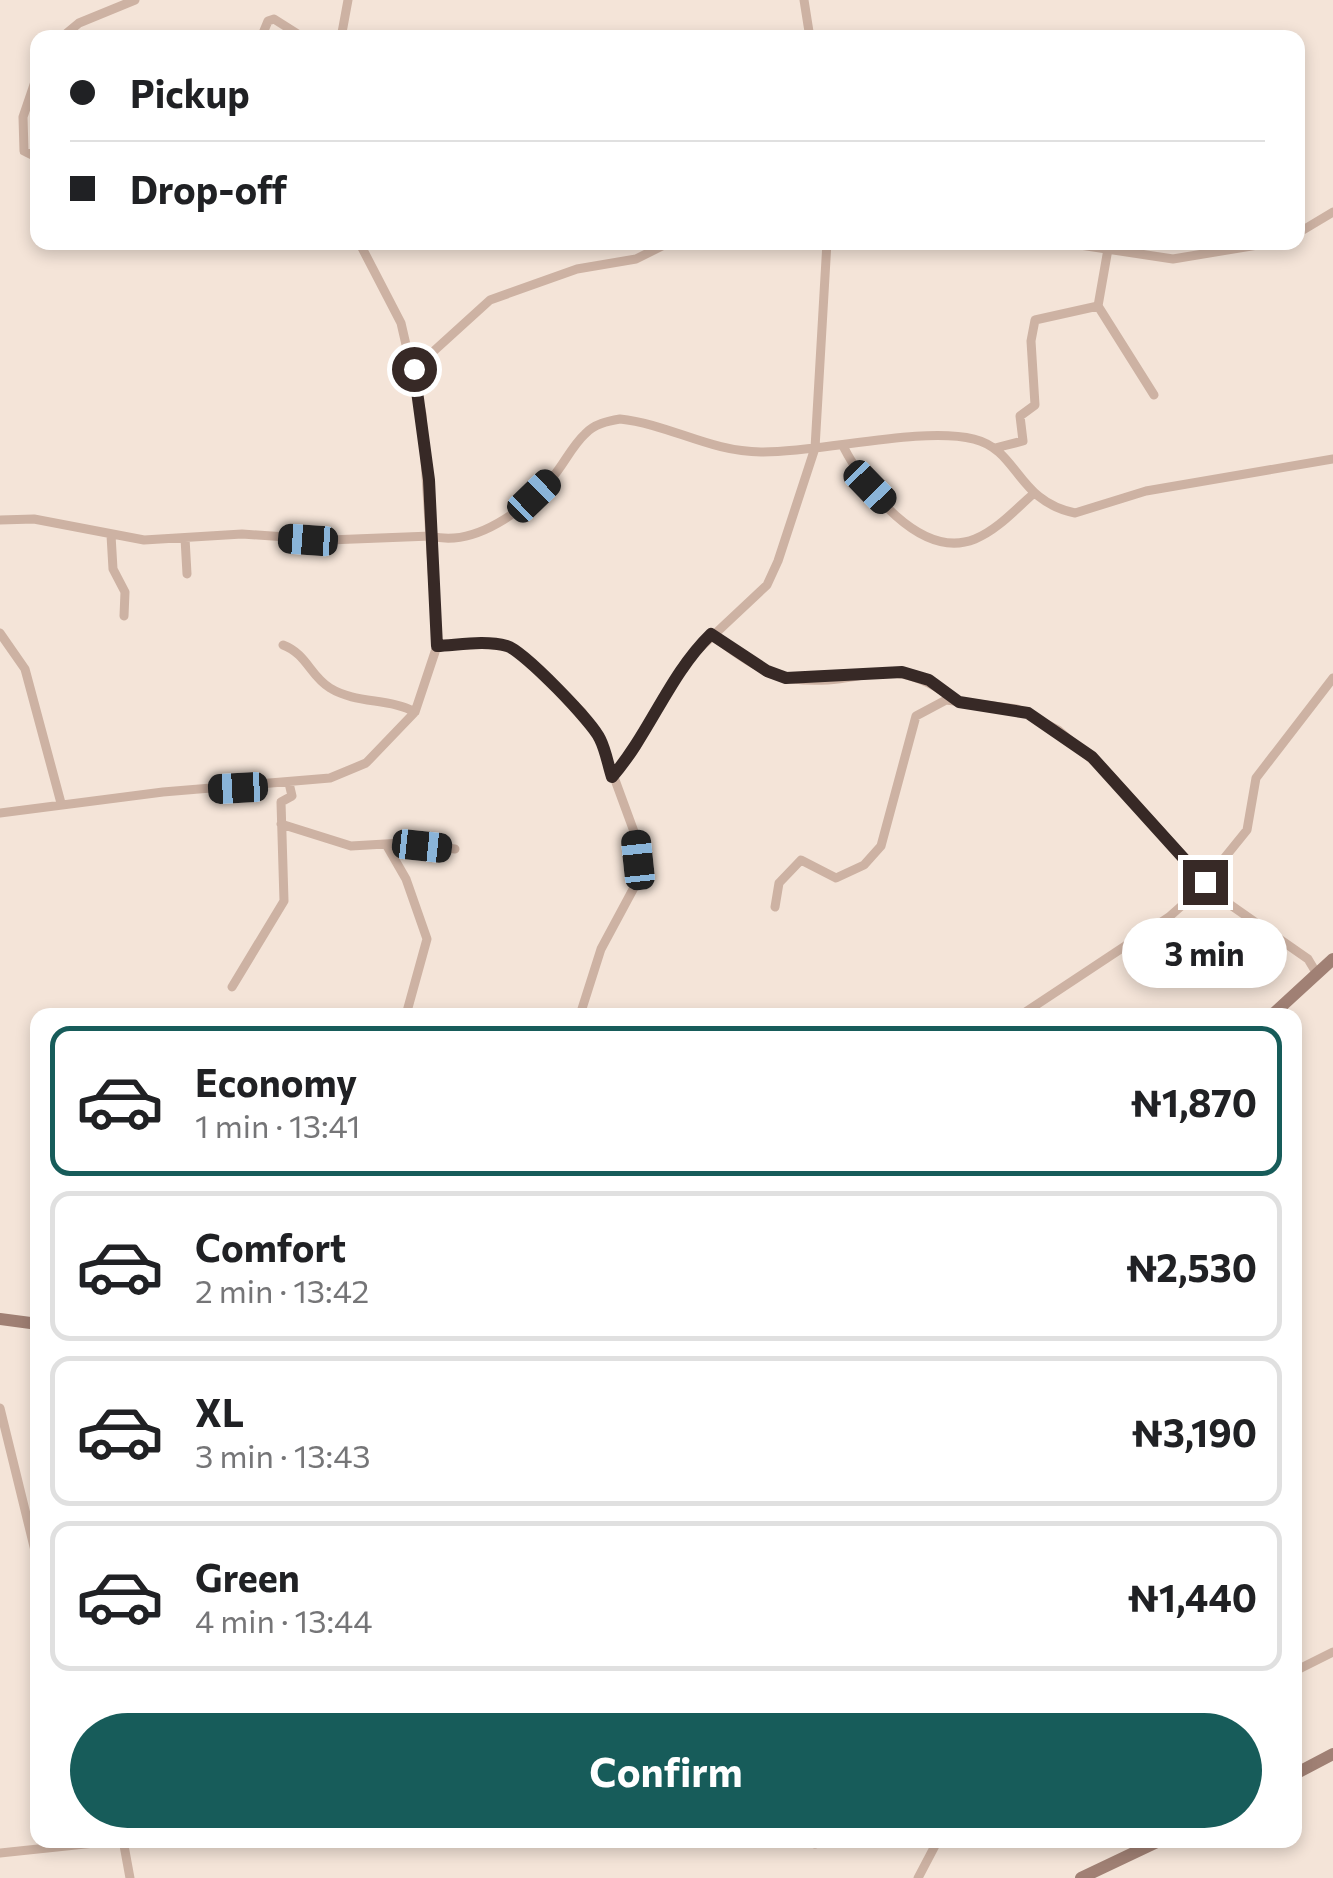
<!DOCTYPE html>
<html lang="en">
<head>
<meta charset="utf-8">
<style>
  :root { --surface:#fff; --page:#f6f6f6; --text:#202124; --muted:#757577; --line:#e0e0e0; --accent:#175c5a }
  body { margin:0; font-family:Commissioner,sans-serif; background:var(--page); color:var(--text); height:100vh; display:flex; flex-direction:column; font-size:38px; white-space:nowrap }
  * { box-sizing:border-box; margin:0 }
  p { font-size:32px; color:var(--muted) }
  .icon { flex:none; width:55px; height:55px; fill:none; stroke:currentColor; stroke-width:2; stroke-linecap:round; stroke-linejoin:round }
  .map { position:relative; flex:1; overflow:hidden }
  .panel { position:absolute; left:30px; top:1008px; width:1272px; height:840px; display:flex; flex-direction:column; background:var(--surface); border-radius:20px; box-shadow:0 5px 15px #0003 }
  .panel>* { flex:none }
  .hud { position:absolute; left:30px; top:30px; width:1275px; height:220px; border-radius:20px; box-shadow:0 5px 15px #0003; display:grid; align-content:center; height:220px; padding:0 40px; background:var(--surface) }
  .end { position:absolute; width:45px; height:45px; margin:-22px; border:12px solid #372926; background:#fff; box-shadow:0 0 0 5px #fff }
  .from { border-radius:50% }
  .bubble { position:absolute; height:70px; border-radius:35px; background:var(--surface); box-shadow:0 5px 15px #0003; font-size:32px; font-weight:700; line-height:70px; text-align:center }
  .car { position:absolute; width:30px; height:60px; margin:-30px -15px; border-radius:12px; box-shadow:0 0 8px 2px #0007; background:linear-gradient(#222 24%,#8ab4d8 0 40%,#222 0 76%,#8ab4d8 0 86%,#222 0) }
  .hud b { display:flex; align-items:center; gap:35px; height:95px; font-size:38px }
  .hud b+b { border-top:2px solid var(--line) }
  .hud i { width:25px; height:25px; background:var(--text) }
  ul { padding:18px 0 0; list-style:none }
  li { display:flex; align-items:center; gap:30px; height:150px; margin:0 20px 15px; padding:0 20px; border:5px solid var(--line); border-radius:20px }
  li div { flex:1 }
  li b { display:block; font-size:38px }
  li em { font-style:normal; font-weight:700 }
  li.on { border-color:var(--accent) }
  li>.icon { width:90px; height:90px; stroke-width:1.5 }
  .action { display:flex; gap:20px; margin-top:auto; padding:20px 40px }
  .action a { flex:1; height:115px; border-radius:60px; background:var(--accent); color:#fff; font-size:40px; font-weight:700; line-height:115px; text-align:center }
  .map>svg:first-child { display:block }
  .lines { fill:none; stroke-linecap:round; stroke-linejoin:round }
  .minor { stroke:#cdb2a3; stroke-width:9 }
  .secondary { stroke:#a08074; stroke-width:12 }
  .route { stroke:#372926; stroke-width:12 }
</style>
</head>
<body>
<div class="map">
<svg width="1333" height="1878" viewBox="0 0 1333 1878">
  <rect width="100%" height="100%" fill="#f4e4d8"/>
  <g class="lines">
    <!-- minor -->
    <path class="minor" d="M 804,0 L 810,38
      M 61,38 L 79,23 L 135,0
      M 261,38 L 268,21 L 274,19 L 304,38
      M 341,38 L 348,0
      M 38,73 L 23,117 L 24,151 L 38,158
      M 1298,233 L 1333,212
      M 1060,242 L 1173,259 L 1276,242
      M 1108,249 L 1098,306 L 1154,395
      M 414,369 L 490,300 L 577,269 L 636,259 L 670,242
      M 843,446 C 864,487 920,561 975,539 C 997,530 1015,510 1032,495
      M 995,448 L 1023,441 L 1020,416 L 1035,405 L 1031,341 L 1035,320 L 1098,306
      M 0,520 L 34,519 L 144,540 L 242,534 L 329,540 L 431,536 C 475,548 525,509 552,478 C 564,464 572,446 585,434 C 594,424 608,421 620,419 C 669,424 710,452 761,452 C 821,453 920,426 974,439 C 1019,450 1016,501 1075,513 L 1146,491 L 1333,459
      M 111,535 L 113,569 L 125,592 L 124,616
      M 185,538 L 187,574
      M 0,633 L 25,669 L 61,803
      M 711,634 C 733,652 764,675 793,679 C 865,688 887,648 957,701
      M 283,645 C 307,654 310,676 330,688 C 356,704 390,698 415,712
      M 437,646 L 488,644 L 514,648 L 582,712 L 600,739 L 636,837 L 637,882 L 601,949 L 580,1015
      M 611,777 L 633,752 L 686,661 L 767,585 L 778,561 L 815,448 L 827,242
      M 0,813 L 163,792 L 330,778 L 366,763 L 415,712 L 437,646 L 422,414 L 401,323 L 359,242
      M 281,824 L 351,846 L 402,843 L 455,849
      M 387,846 L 406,879 L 427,939 L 406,1015
      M 775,907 L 779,883 L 801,860 L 836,878 L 864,865 L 881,846 L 916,716 L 946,700 L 1017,709 L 1058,730 L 1110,775 L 1222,899 L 1308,959 L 1317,974
      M 232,987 L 284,901 L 281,802 L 292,796 L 289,783
      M 1021,1015 L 1169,917 L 1196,893 L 1247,830 L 1256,778 L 1333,678
      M 0,1408 L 38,1563
      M 1295,1671 L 1333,1652
      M 123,1840 L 130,1878
      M 811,1840 L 815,1844
      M 0,1853 L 123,1840
      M 918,1878 L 938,1840"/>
    <!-- secondary -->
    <path class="secondary" d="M 1272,1015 L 1333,959
      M 0,1319 L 38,1324
      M 1295,1774 L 1333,1754
      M 1081,1878 L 1161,1840"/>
  </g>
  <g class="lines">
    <!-- route -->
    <path class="route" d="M 414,369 L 429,480 L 437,646 C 459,645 485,640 507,646 C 524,651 593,723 600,739 C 606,751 608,765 612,777 C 650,733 669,675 711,634 L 767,671 L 786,678 L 902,672 L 929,680 L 959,702 L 1028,713 L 1092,757 L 1205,882"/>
  </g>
</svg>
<i class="end from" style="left:414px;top:369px"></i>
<i class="end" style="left:1205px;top:882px"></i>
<div class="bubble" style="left:1122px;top:918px;width:165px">3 min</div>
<i class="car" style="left:870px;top:487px;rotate:136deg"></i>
<i class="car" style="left:534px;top:496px;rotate:46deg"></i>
<i class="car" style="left:308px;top:540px;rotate:274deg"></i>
<i class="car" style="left:238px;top:788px;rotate:267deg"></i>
<i class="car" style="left:422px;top:846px;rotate:96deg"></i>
<i class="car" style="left:638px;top:860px;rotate:354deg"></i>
<div class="hud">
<b><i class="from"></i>Pickup</b>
<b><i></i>Drop-off</b>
</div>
<section class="panel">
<ul>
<li class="on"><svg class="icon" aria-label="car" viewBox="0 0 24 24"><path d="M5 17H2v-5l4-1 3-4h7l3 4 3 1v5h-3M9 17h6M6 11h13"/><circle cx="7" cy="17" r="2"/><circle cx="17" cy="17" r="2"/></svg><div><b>Economy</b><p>1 min · 13:41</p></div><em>₦1,870</em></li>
<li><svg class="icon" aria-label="car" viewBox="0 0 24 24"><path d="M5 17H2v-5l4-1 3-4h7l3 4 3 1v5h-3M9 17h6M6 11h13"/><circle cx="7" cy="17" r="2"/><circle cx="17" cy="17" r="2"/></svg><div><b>Comfort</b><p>2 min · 13:42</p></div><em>₦2,530</em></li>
<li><svg class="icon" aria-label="car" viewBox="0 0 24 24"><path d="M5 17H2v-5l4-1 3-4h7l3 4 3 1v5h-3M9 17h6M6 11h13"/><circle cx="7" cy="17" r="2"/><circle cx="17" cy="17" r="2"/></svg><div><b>XL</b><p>3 min · 13:43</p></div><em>₦3,190</em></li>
<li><svg class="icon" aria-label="car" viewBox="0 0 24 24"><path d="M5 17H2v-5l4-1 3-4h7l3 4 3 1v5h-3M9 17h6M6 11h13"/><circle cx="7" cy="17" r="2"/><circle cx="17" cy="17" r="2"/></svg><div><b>Green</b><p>4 min · 13:44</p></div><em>₦1,440</em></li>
</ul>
<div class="action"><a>Confirm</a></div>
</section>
</div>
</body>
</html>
